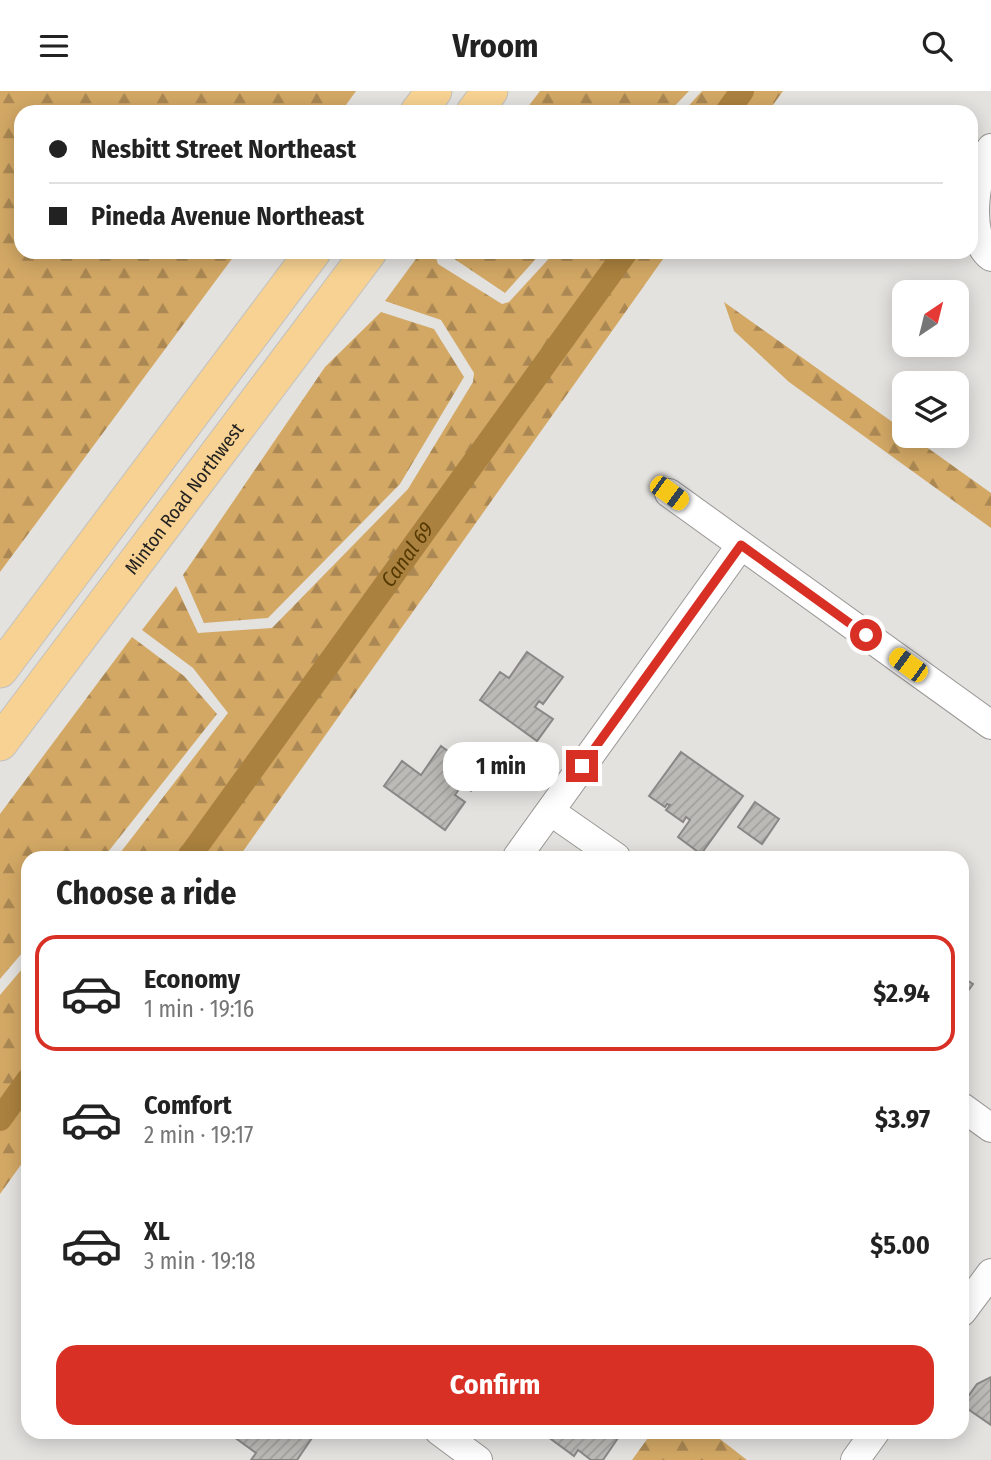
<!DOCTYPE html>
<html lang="en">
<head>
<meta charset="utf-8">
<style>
  :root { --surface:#fff; --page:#f2f2f2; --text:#222; --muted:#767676; --line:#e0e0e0; --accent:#d93025 }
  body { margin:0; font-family:"Fira Sans Condensed",sans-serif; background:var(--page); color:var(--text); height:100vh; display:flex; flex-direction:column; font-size:26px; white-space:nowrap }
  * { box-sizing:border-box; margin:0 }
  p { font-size:23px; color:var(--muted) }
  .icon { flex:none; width:38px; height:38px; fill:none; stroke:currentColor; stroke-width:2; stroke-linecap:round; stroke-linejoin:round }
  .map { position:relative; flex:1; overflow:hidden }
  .side { position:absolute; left:21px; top:760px; width:948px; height:588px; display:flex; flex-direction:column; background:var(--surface); border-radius:21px; box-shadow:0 4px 18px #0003 }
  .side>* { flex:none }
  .top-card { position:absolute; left:14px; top:14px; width:964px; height:154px; border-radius:21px; box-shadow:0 4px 18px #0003; display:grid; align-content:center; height:154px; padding:0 35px; background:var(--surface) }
  .needle { width:46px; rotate:35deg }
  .tools { position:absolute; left:892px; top:189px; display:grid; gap:14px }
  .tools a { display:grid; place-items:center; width:77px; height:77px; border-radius:14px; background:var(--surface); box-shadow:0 4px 18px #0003; font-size:35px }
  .end { position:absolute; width:32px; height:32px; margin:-16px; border:9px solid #d93025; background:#fff; box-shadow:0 0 0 4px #fff }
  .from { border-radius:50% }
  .bubble { position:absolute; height:49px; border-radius:21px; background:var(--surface); box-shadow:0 4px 18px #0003; font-size:23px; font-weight:700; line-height:49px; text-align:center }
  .car { position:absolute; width:21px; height:42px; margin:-21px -10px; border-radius:9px; box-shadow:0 0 5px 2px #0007; background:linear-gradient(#f5c518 24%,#345 0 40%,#f5c518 0 76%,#345 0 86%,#f5c518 0) }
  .top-card b { display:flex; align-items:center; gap:24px; height:66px; font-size:26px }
  .top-card b+b { border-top:2px solid var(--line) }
  .top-card i { width:18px; height:18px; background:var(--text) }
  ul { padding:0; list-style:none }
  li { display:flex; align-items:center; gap:21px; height:116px; margin:0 14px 10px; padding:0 21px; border:4px solid transparent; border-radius:21px }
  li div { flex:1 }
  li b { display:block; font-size:26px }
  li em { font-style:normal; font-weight:700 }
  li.on { border-color:var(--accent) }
  li>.icon { width:63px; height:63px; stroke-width:1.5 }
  h2 { padding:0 35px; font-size:32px; line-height:84px }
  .cta { display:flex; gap:14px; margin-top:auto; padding:14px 35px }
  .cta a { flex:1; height:80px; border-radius:21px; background:var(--accent); color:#fff; font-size:28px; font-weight:700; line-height:80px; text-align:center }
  header { display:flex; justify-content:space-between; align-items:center; height:91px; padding:0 35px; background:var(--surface); font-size:32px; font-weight:700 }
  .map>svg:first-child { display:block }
  .forest { fill:url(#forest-firs) }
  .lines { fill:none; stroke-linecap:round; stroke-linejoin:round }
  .canal { stroke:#aa813e; stroke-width:24 }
  .building { fill:url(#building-hatch); stroke:#8a8886; stroke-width:2 }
  .minor-casing { stroke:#9a9896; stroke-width:30 }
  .major-casing { stroke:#c1c1c1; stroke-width:37 }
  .minor { stroke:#fff; stroke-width:28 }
  .major { stroke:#f7d292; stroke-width:35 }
  .route { stroke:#d93025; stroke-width:9 }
  .labels { text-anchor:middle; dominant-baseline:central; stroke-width:5; stroke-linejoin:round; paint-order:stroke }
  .street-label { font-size:19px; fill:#232221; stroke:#fff }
  .water-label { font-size:21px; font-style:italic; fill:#553900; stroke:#fff }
</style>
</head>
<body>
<header><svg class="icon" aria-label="menu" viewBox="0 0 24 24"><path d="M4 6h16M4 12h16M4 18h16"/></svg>Vroom<svg class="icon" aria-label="search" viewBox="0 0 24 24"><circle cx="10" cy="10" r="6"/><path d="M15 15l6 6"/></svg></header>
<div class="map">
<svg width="991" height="1369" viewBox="0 0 991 1369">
  <defs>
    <pattern id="forest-firs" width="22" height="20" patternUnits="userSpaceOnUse" patternTransform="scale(1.75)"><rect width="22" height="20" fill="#d3a865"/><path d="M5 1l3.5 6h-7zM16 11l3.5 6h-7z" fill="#ab8853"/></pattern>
    <pattern id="building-hatch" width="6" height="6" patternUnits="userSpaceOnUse" patternTransform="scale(1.75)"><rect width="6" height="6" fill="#bcbab7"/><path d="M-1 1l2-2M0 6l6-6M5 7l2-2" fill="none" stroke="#a1a09d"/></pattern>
  </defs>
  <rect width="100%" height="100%" fill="#e4e2df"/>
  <!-- forest -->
  <path class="forest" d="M 0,0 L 356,0 L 341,21 L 21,21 L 21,161 L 237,161 L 0,481 Z
    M 540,0 L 689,0 L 669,21 L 524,21 Z
    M 702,0 L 783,0 L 768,21 L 683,21 Z
    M 421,161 L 434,161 L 438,173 L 502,213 L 509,211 L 555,161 L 668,161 L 239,766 L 117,766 L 228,622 L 193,577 L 142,539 L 176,495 L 198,542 L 272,537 L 408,398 L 473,291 L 474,282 L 441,229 L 385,210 Z
    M 444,161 L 542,161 L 505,202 Z
    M 724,211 L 905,340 L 905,345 L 911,345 L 991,402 L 991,437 L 789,291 L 734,240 Z
    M 381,221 L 434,238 L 464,286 L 400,393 L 268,527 L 204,532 L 183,484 L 325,276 Z
    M 132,546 L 184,585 L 217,623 L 104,766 L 28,766 L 28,855 L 0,888 L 0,723 Z
    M 28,871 L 28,1064 L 0,1103 L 0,904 Z
    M 653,1340 L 711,1341 L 747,1369 L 632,1369 Z"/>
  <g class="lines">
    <!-- canal -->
    <g class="canal">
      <path d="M 727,21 L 742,0"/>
      <path id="s1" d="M 189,766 L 626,161"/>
      <path d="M 0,1028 L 28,989"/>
    </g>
  </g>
  <!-- building -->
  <path class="building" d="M 527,561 L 563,586 L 543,613 L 539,610 L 535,616 L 553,628 L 537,650 L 480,609 L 500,581 L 509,587 Z
    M 441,655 L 482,685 L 471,700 L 462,694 L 455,704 L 465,711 L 445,739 L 384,695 L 402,670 L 421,684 Z
    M 681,661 L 743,705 L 701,763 L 678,746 L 690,729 L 686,726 L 683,731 L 666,719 L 670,714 L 667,713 L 665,716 L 649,705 Z
    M 755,711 L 779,728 L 762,753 L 738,736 Z
    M 962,886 L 973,893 L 962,908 Z
    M 991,1286 L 991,1334 L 962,1314 L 977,1293 Z
    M 232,1340 L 304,1340 L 312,1347 L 297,1369 L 251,1369 L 256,1362 L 230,1343 Z
    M 540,1340 L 621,1340 L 622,1341 L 603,1369 L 591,1369 L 578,1359 L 574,1365 Z"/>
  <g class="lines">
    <!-- minor casing -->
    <g class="minor-casing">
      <path id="minor" d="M 991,57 C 975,80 965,147 991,166
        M 669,402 L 991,634
        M 550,720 L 616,766
        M 517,766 L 741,454
        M 962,1016 L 991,1037
        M 962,1221 L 991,1182
        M 439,1340 L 478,1369
        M 855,1369 L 876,1340"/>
    </g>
    <!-- major casing -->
    <g class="major-casing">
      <g id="major">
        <path d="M 418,21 L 434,0"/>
        <path d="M 474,21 L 490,0"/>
        <path d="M 0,579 L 313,161"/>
        <path id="s2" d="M 0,652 L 369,161"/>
      </g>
    </g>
    <!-- minor -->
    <use href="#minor" class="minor"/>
    <!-- major -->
    <use href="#major" class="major"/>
  </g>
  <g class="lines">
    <!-- route -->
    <path class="route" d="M 582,675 L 741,454 L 866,544"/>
  </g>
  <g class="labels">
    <!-- street labels -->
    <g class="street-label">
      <text stroke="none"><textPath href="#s2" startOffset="306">Minton Road Northwest</textPath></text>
    </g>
    <!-- water labels -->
    <g class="water-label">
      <text stroke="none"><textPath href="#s1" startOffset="373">Canal 69</textPath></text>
    </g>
  </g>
</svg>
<div class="tools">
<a><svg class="needle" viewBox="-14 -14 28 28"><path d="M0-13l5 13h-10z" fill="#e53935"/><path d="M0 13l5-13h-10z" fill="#767676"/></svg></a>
<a><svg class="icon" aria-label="layers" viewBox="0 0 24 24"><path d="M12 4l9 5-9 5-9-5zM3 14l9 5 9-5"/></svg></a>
</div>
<i class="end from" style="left:866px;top:544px"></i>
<i class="end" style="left:582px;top:675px"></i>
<div class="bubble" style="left:443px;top:651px;width:116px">1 min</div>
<i class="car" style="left:669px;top:402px;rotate:126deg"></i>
<i class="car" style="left:908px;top:574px;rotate:306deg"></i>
<div class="top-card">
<b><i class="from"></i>Nesbitt Street Northeast</b>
<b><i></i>Pineda Avenue Northeast</b>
</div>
<section class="side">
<h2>Choose a ride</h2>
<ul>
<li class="on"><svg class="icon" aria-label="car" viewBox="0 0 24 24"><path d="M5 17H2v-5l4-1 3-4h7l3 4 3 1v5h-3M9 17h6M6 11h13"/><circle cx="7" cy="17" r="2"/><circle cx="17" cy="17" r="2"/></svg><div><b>Economy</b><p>1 min · 19:16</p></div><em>$2.94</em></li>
<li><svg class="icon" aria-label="car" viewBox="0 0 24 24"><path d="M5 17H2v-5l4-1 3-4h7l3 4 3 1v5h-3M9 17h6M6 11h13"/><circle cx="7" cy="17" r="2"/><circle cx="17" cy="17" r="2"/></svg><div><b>Comfort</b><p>2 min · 19:17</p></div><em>$3.97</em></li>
<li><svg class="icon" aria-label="car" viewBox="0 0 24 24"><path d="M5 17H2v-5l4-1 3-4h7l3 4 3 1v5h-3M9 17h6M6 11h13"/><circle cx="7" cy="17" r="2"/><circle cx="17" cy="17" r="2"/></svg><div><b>XL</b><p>3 min · 19:18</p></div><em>$5.00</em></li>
</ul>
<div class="cta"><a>Confirm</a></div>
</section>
</div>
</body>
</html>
